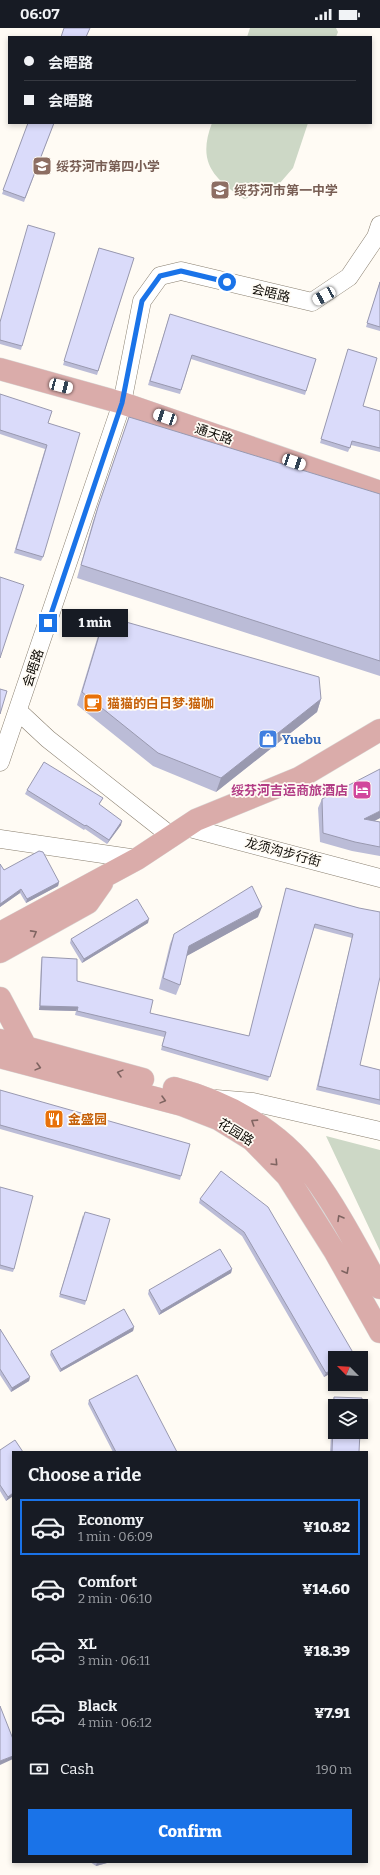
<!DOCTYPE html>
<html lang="en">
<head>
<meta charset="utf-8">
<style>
  :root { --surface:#171b24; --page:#20242c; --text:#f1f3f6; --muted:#9ea1a6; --line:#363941; --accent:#1a73e8 }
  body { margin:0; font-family:Bitter,"Noto Sans SC",serif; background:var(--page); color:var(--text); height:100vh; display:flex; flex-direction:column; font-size:15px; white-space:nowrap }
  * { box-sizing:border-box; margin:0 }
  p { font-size:13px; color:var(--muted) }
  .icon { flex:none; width:22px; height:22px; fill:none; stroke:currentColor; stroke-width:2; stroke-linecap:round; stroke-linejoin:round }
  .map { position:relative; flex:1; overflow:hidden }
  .drawer { position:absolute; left:12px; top:1423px; width:356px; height:412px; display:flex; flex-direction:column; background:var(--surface); border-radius:0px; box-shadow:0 2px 6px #0003 }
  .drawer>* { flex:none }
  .guide { position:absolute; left:8px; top:8px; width:364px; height:88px; border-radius:0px; box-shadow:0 2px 6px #0003; display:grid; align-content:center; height:88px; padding:0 16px; background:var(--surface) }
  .needle { width:26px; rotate:294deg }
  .fabs { position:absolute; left:328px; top:1323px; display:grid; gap:8px }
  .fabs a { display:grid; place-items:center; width:40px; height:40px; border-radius:0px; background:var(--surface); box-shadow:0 2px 6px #0003; font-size:20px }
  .end { position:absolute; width:18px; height:18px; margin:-9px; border:5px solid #1a73e8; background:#fff; box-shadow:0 0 0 2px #fff }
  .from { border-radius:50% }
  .bubble { position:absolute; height:28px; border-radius:0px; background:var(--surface); box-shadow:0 2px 6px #0003; font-size:13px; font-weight:800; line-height:28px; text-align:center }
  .car { position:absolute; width:12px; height:24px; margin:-12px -6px; border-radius:5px; box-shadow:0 0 3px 1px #0007; background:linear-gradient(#fff 24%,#345 0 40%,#fff 0 76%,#345 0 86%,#fff 0) }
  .guide b { display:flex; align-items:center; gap:14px; height:38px; font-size:15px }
  .guide b+b { border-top:1px solid var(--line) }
  .guide i { width:10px; height:10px; background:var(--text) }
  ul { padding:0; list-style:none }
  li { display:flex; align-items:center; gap:12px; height:56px; margin:0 8px 6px; padding:0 8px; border:2px solid transparent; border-radius:0px }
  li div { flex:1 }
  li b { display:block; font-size:15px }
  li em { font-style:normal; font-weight:800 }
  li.active { border-color:var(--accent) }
  li>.icon { width:36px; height:36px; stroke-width:1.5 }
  h2 { padding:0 16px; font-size:18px; line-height:48px }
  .pay { display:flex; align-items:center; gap:10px; height:44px; padding:0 16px; font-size:15px }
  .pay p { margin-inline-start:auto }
  .primary-button { display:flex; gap:8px; margin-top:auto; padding:8px 16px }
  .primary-button a { flex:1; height:46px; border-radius:0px; background:var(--accent); color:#fff; font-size:16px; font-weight:800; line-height:46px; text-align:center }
  .status { display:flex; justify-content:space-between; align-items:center; height:28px; padding:0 20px; background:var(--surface); direction:ltr }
  .status svg { height:11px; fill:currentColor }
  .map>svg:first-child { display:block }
  .green { fill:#cdd8c6 }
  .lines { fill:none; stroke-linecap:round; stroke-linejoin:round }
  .minor-casing { stroke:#897f6f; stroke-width:19 }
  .major-casing { stroke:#d9d8d7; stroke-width:23 }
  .minor { stroke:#fff; stroke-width:18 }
  .major { stroke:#daacaa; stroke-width:22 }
  .wall { fill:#bbbcd7 }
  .shaded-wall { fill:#9999af }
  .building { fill:#dadbfa; stroke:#9999af }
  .oneway { stroke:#7f6461 }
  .route { stroke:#1a73e8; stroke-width:5 }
  .labels { text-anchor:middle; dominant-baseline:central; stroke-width:3.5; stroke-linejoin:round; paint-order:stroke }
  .education-label { font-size:13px; font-weight:bold; fill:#785e54; stroke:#fffbf4; text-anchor:start }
  .street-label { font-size:13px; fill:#0f0c07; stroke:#fffbf4 }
  .food-label { font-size:13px; font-weight:bold; fill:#c56008; stroke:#fffbf4; text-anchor:start }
  .shop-label { font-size:13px; font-weight:bold; fill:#366cbe; stroke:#fffbf4; text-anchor:start }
  .hotel-label { font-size:13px; font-weight:bold; fill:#b23c85; stroke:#fffbf4; text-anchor:end }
</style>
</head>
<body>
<div class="status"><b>06:07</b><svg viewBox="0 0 49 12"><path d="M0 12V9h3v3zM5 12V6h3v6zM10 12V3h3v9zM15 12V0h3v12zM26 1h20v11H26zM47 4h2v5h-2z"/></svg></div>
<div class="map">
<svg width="380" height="1847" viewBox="0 0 380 1847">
  <rect width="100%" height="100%" fill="#fffbf4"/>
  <!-- green -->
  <path class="green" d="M 250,0 L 336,0 L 338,4 L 336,9 L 247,9 Z
    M 212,95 L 308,95 L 293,140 L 273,163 L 244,171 C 213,150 197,134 212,95 Z
    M 326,1108 L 380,1122 L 380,1223 Z"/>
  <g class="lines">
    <!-- minor casing -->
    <g class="minor-casing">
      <path id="minor" d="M 18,683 L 48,711 L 171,808
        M 0,734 L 122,375 L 142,273 L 160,248 L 181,243 L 312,274 L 349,249 L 376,209 L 380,197
        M 186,799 L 380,850
        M 0,811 L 137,831
        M 216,1071 L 253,1074 L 380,1103"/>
    </g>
    <!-- major casing -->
    <g class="major-casing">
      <path id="major" d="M 0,341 L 122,375 L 380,464
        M 0,905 L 137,831 L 196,792 L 299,750 L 380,702
        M 0,924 L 88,875 L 102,855
        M 0,970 L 26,1019
        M 0,1012 L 143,1051
        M 0,1029 L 182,1077 L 218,1091 L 252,1112 L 287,1148 L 335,1224 L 380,1304
        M 174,1060 C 227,1074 280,1102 313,1148 C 339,1183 359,1223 380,1260"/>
    </g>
    <!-- minor -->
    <use href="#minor" class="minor"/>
    <!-- major -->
    <use href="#major" class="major"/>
  </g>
  <!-- wall -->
  <path class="wall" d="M 28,95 L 54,95 L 24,174 L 2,166 Z
    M 99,220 L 134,230 L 97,347 L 63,337 Z
    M 380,253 L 380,303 L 366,299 Z
    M 169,289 L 316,331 L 305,367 L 191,331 L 180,366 L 148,357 Z
    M 0,293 L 22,318 L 21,322 L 0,316 Z
    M 347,325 L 363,378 L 380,383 L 380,424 L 351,417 L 348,424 L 320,415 Z
    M 0,366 L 48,395 L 43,529 L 41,533 L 14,525 L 45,421 L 0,406 Z
    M 129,389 L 380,466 L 380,648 L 77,550 L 93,493 Z
    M 105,588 L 321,671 L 317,684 L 216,764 L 153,738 L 77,677 L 100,601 Z
    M 27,762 L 103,770 L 99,777 L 121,797 L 107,816 L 85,801 L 84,802 L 25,766 Z
    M 322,771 L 380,790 L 374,793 L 380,794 L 380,828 L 352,823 L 320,814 L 318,780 Z
    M 0,836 L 4,842 L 59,854 L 58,858 L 26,875 L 20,865 L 0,879 Z
    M 286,860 L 359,880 L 360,1037 L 380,1042 L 380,1077 L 316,1062 L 352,910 L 314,900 L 268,1053 L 161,1022 L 164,1009 L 75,987 L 76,983 L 39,982 L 41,934 L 42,929 L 77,953 L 150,985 L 249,1008 Z
    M 258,889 L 186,928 L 180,957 L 176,967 L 159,961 L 170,916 L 174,906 Z
    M 148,895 L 82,935 L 70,915 L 71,911 Z
    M 0,1062 L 181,1148 L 180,1152 L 0,1101 Z
    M 221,1143 L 355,1328 L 354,1330 L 335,1330 L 335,1343 L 324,1349 L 242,1208 L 199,1175 L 200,1171 Z
    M 0,1159 L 14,1241 L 13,1244 L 0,1241 Z
    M 83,1187 L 86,1273 L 85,1277 L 59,1269 Z
    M 232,1241 L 231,1245 L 159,1287 L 148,1266 L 149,1262 Z
    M 134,1299 L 133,1303 L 60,1344 L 50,1327 L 51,1323 Z
    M 0,1301 L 30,1349 L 29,1353 L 11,1364 L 0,1347 Z
    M 334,1369 L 359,1424 L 330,1424 L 333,1373 Z
    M 89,1372 L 177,1424 L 113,1424 L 88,1376 Z
    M 0,1422 L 13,1468 L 6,1473 L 0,1463 Z
    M 90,1834 L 107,1834 L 107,1835 L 96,1838 Z"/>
  <!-- shaded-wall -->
  <path class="shaded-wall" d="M 321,671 L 317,684 L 216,764 L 221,750 Z
    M 380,783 L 380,790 L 361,800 L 364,791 Z
    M 122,793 L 121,797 L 107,816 L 109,812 Z
    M 59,854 L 58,858 L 26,875 L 27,871 Z
    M 21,861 L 20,865 L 0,879 L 0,876 Z
    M 262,879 L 258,889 L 185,929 L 189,918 Z
    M 149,891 L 148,895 L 82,935 L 84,931 Z
    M 40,978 L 78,979 L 76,983 L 39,982 Z
    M 232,1241 L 231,1245 L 159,1287 L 161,1283 Z
    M 134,1299 L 133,1303 L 60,1344 L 61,1341 Z
    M 335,1340 L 335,1343 L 324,1349 L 326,1345 Z
    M 30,1349 L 29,1353 L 11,1364 L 12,1360 Z
    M 13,1465 L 13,1468 L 6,1473 L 8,1469 Z
    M 13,1728 L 13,1731 L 0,1737 L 0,1733 Z
    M 97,1834 L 107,1834 L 107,1835 L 96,1838 Z"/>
  <!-- building -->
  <path class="building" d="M 64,0 L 90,0 L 86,9 L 61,9 Z
    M 28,95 L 54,95 L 25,170 L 3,162 Z
    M 28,197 L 55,205 L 22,318 L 0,312 L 0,294 Z
    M 99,220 L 134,230 L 98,343 L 64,333 Z
    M 380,254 L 380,299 L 367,295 Z
    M 170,286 L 316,331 L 306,363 L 192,327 L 181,362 L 150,353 Z
    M 348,321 L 377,330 L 363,378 L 380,383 L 380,420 L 352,413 L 350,420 L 321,411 Z
    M 0,366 L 52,383 L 48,395 L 80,405 L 43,529 L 16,521 L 47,417 L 0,402 Z
    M 129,389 L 380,466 L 380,633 L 81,537 L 98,479 Z
    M 0,549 L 24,557 L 0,630 Z
    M 105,588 L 319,649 L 321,671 L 221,750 L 158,725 L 82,664 Z
    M 0,661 L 7,663 L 0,686 Z
    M 44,734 L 103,770 L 99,776 L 122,793 L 109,812 L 86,797 L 85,798 L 27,762 Z
    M 380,741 L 380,783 L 364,791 L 380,794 L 380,819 L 355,814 L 323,805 L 322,771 Z
    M 39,823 L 43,824 L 59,854 L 27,871 L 21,861 L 0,876 L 0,836 L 4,842 Z
    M 252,858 L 262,879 L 189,918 L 180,957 L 163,950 L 174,906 Z
    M 286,860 L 359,880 L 380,884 L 380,949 L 360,1037 L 380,1042 L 380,1072 L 318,1058 L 353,906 L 315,896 L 270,1049 L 162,1018 L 166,1004 L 77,983 L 78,979 L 40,978 L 42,929 L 77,931 L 77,953 L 153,972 L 150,985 L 249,1008 Z
    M 137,871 L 149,891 L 84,931 L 71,911 Z
    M 0,1062 L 190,1116 L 181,1148 L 0,1097 Z
    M 221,1143 L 268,1179 L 355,1328 L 352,1330 L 335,1330 L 335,1340 L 326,1345 L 244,1204 L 200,1171 Z
    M 0,1159 L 33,1168 L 14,1241 L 0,1237 Z
    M 85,1184 L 110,1191 L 86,1273 L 60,1266 Z
    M 220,1221 L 232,1241 L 161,1283 L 149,1262 Z
    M 124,1281 L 134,1299 L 61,1341 L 51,1323 Z
    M 0,1301 L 30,1349 L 12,1360 L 0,1341 Z
    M 137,1347 L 177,1424 L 116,1424 L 89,1372 Z
    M 334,1369 L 362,1370 L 361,1385 L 361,1378 L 335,1378 L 335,1404 L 360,1404 L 359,1424 L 332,1424 Z
    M 15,1412 L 23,1424 L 13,1424 L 13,1465 L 8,1469 L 0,1457 L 0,1422 Z
    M 0,1678 L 13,1711 L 13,1728 L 0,1733 Z"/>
  <!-- one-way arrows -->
  <defs><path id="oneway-chevron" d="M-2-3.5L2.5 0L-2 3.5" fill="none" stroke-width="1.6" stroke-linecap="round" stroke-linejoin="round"/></defs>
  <g class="oneway">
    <use href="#oneway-chevron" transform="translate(34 905) rotate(-29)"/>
    <use href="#oneway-chevron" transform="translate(38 1039) rotate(15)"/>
    <use href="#oneway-chevron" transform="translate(120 1045) rotate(-165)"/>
    <use href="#oneway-chevron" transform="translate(163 1072) rotate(15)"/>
    <use href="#oneway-chevron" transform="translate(254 1094) rotate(-147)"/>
    <use href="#oneway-chevron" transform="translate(275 1135) rotate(46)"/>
    <use href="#oneway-chevron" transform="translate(340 1190) rotate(-120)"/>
    <use href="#oneway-chevron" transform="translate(346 1243) rotate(61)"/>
  </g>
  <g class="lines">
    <!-- route -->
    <path class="route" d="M 48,595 L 122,375 L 142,273 L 160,248 L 181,243 L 227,254"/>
  </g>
  <!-- icons -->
  <defs>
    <g id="school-square" transform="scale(1)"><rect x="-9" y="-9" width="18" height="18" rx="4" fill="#8d6e63" stroke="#fffbf4"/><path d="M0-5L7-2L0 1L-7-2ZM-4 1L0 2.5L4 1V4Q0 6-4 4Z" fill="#fff"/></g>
    <g id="cafe-square" transform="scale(1)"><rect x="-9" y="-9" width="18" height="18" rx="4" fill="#e8710a" stroke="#fffbf4"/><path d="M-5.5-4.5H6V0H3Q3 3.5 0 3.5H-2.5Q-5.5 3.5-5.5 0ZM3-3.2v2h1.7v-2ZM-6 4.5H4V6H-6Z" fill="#fff"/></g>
    <g id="shop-square" transform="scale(1)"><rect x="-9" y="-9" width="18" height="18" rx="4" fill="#3f7fe0" stroke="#fffbf4"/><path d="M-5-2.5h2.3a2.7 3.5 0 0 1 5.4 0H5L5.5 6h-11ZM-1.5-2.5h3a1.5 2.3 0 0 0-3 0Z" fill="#fff"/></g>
    <g id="hotel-square" transform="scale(1)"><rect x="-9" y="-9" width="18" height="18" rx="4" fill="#d1479c" stroke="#fffbf4"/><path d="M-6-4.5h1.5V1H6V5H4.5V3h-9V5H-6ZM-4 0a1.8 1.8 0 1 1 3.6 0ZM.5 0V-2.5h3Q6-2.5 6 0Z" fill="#fff"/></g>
    <g id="restaurant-square" transform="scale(1)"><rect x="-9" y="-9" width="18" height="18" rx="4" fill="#e8710a" stroke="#fffbf4"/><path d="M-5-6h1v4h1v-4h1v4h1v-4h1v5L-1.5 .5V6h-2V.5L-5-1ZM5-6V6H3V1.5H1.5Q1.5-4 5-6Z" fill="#fff"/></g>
  </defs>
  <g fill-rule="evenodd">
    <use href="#school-square" x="42" y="138"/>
    <use href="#school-square" x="220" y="162"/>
    <use href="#cafe-square" x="93" y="675"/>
    <use href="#shop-square" x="268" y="711"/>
    <use href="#hotel-square" x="362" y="762"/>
    <use href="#restaurant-square" x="54" y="1091"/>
  </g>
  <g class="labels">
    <!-- education labels -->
    <g class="education-label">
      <text x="56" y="138">绥芬河市第四小学</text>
      <text x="234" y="162">绥芬河市第一中学</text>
    </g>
    <!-- street labels -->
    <g class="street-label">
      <text transform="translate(271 265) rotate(14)">会晤路</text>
      <text transform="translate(214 406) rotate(19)">通天路</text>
      <text transform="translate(33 640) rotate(-71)">会晤路</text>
      <text transform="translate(283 824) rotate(15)">龙须沟步行街</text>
      <text transform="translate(236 1104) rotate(32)">花园路</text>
    </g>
    <!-- food labels -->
    <g class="food-label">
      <text x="107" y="675">猫猫的白日梦·猫咖</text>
      <text x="68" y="1091">金盛园</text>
    </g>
    <!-- shop labels -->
    <g class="shop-label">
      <text x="282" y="711">Yuebu</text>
    </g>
    <!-- hotel labels -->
    <g class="hotel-label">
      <text x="348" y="762">绥芬河吉运商旅酒店</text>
    </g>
  </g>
</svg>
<div class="fabs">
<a><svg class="needle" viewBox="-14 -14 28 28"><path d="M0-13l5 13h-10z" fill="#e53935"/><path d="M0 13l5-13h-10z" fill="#9ea1a6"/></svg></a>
<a><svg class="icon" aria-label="layers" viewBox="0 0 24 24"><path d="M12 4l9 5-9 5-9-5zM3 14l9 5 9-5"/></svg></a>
</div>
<i class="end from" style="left:227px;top:254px"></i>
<i class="end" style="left:48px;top:595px"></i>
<div class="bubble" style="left:62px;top:581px;width:66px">1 min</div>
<i class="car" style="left:324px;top:268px;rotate:241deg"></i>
<i class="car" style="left:61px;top:358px;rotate:105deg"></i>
<i class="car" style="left:165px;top:389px;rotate:289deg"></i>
<i class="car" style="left:294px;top:434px;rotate:109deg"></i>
<div class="guide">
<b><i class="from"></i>会晤路</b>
<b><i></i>会晤路</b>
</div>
<section class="drawer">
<h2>Choose a ride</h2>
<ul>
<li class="active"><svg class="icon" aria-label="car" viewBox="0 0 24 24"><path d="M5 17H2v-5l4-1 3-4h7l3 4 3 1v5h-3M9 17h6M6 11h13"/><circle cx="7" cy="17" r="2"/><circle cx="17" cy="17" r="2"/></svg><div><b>Economy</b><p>1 min · 06:09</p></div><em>¥10.82</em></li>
<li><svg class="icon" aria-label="car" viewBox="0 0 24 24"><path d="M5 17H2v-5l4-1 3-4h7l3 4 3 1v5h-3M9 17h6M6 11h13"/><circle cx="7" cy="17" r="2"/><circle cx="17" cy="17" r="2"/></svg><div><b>Comfort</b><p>2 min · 06:10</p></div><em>¥14.60</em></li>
<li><svg class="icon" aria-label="car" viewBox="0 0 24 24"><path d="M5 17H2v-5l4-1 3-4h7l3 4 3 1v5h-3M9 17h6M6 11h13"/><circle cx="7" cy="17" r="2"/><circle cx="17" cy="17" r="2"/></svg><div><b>XL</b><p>3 min · 06:11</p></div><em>¥18.39</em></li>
<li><svg class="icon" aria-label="car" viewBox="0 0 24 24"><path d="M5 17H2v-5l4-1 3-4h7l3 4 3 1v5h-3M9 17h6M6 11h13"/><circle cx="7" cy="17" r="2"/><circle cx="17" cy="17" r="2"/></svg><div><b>Black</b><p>4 min · 06:12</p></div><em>¥7.91</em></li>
</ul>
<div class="pay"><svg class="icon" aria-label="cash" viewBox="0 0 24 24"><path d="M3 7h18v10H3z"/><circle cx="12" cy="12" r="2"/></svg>Cash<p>190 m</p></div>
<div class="primary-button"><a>Confirm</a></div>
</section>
</div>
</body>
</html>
